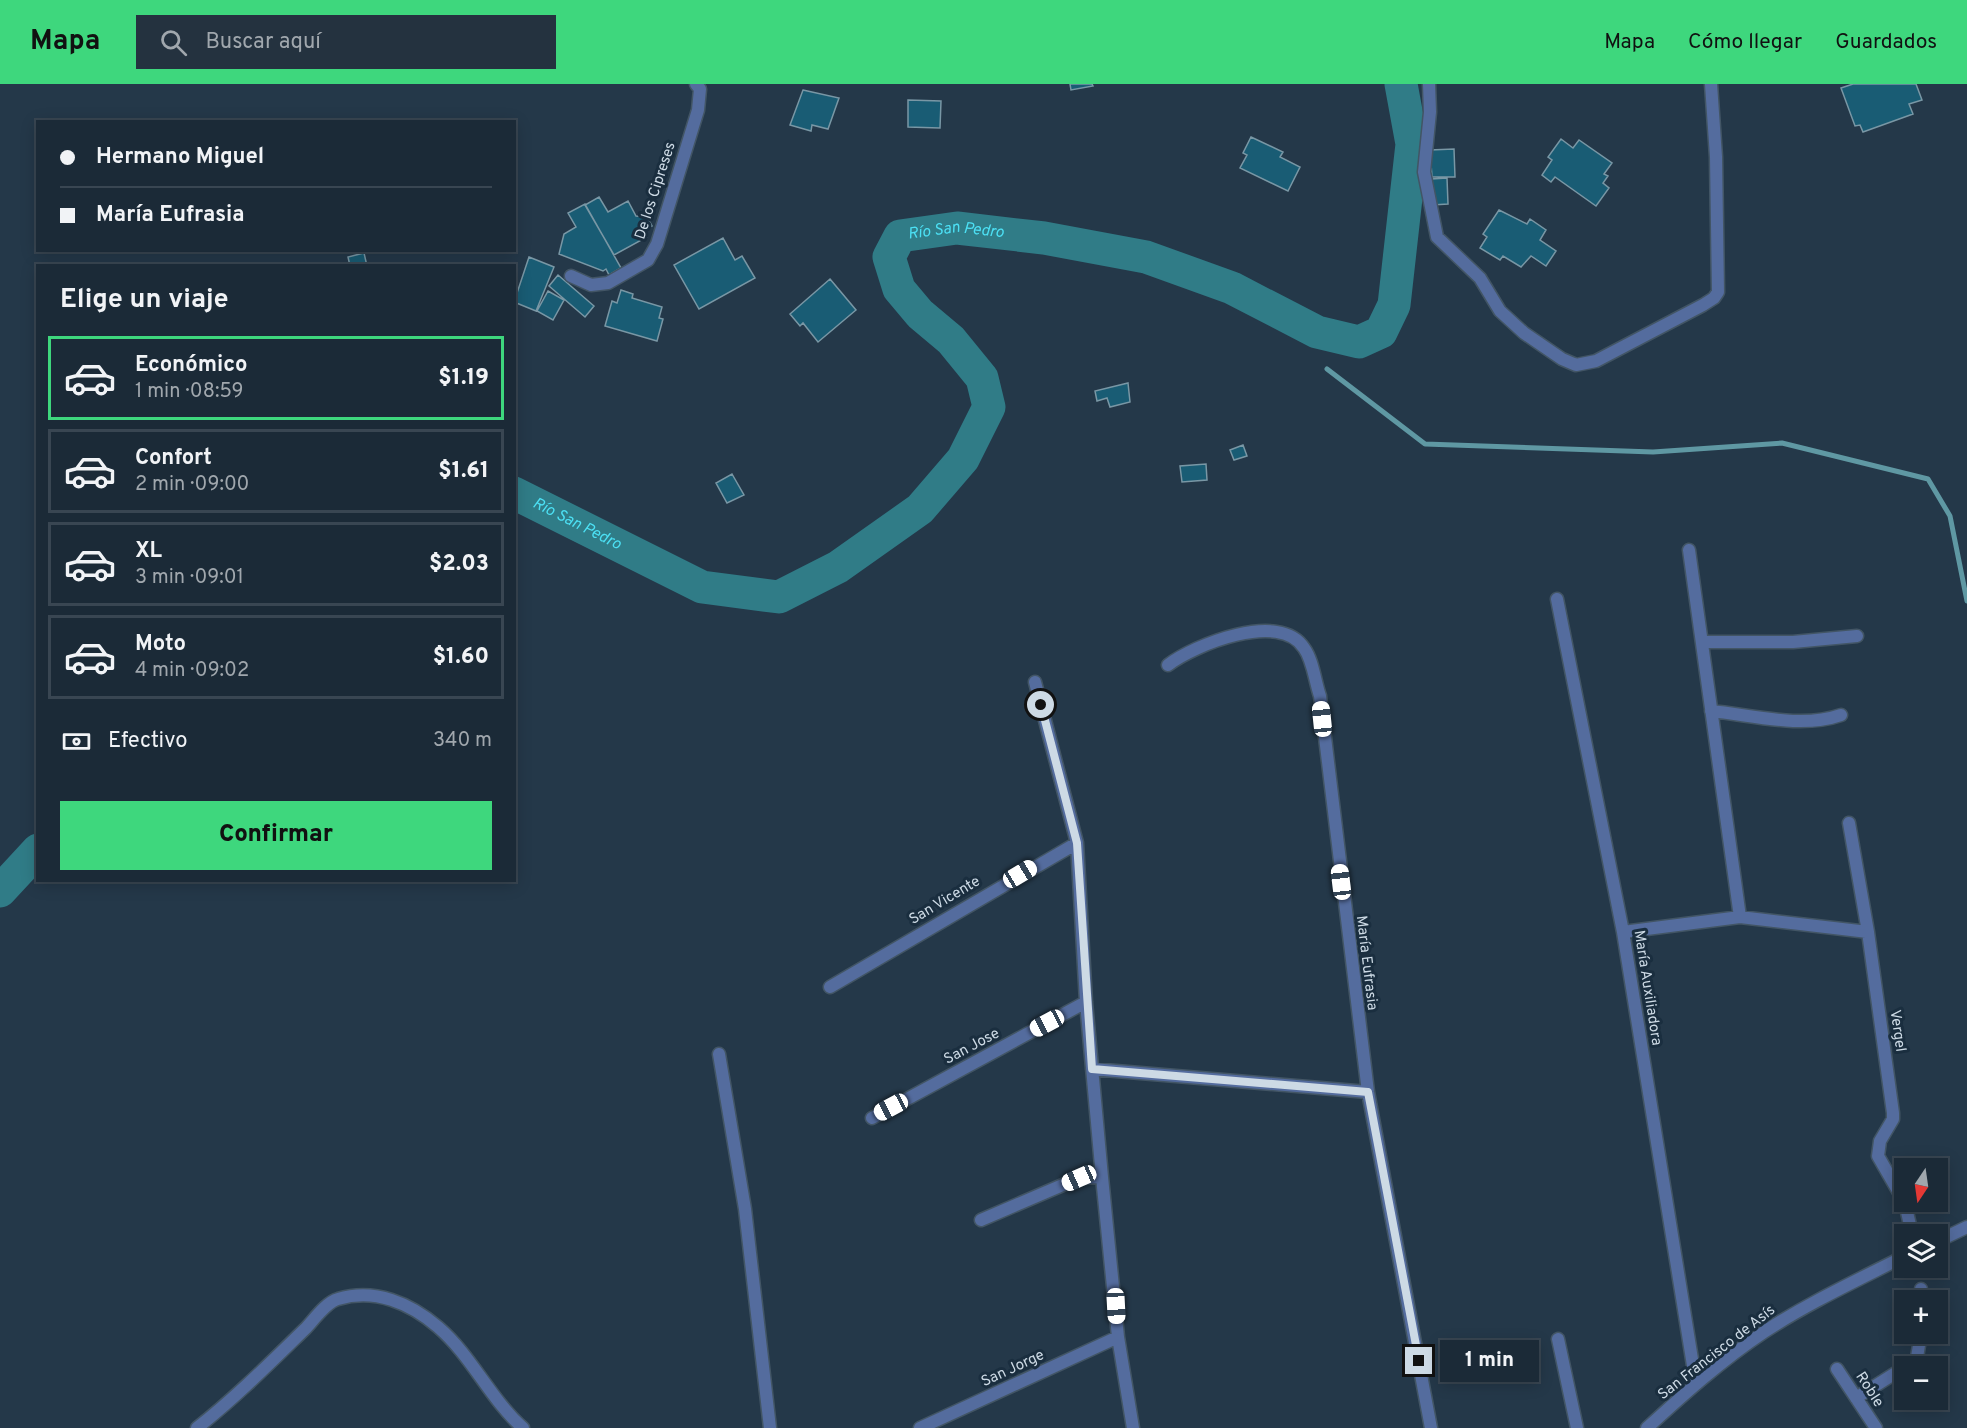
<!DOCTYPE html>
<html lang="es">
<head>
<meta charset="utf-8">
<style>
  :root { --surface:#1b2a37; --page:#24323f; --text:#f1f3f6; --muted:#a0a7ad; --line:#394652; --accent:#3ed77d }
  body { margin:0; font-family:Overpass,sans-serif; background:var(--page); color:var(--text); height:100vh; display:flex; flex-direction:column; font-size:22px; white-space:nowrap }
  * { box-sizing:border-box; margin:0 }
  p { font-size:20px; color:var(--muted) }
  .icon { flex:none; width:33px; height:33px; fill:none; stroke:currentColor; stroke-width:2; stroke-linecap:round; stroke-linejoin:round }
  .map { position:relative; flex:1; overflow:hidden }
  .details { position:absolute; left:36px; top:180px; width:480px; height:618px; display:flex; flex-direction:column; background:var(--surface); border-radius:0px; box-shadow:0 3px 15px #0003,0 0 0 2px var(--line) }
  .details>* { flex:none }
  .hud { position:absolute; left:36px; top:36px; width:480px; height:132px; border-radius:0px; box-shadow:0 3px 15px #0003,0 0 0 2px var(--line); display:grid; align-content:center; height:132px; padding:0 24px; background:var(--surface) }
  .needle { width:39px; rotate:193deg }
  .tools { position:absolute; left:1894px; top:1074px; display:grid; gap:12px }
  .tools a { display:grid; place-items:center; width:54px; height:54px; border-radius:0px; background:var(--surface); box-shadow:0 3px 15px #0003,0 0 0 2px var(--line); font-size:30px }
  .end { position:absolute; width:27px; height:27px; margin:-14px; border:8px solid #cddae5; background:#111; box-shadow:0 0 0 3px #111 }
  .from { border-radius:50% }
  .bubble { position:absolute; height:42px; border-radius:0px; background:var(--surface); box-shadow:0 3px 15px #0003,0 0 0 2px var(--line); font-size:20px; font-weight:800; line-height:42px; text-align:center }
  .car { position:absolute; width:18px; height:36px; margin:-18px -9px; border-radius:8px; box-shadow:0 0 4px 2px #0007; background:linear-gradient(#fff 24%,#345 0 40%,#fff 0 76%,#345 0 86%,#fff 0) }
  .hud b { display:flex; align-items:center; gap:21px; height:57px; font-size:22px }
  .hud b+b { border-top:2px solid var(--line) }
  .hud i { width:15px; height:15px; background:var(--text) }
  ul { padding:0; list-style:none }
  li { display:flex; align-items:center; gap:18px; height:84px; margin:0 12px 9px; padding:0 12px; border:3px solid var(--line); border-radius:0px }
  li div { flex:1 }
  li b { display:block; font-size:22px }
  li em { font-style:normal; font-weight:800 }
  li.on { border-color:var(--accent) }
  li>.icon { width:54px; height:54px; stroke-width:1.5 }
  h2 { padding:0 24px; font-size:27px; line-height:72px }
  .pay { display:flex; align-items:center; gap:15px; height:66px; padding:0 24px; font-size:22px }
  .pay p { margin-inline-start:auto }
  .cta { display:flex; gap:12px; margin-top:auto; padding:12px 24px }
  .cta a { flex:1; height:69px; border-radius:0px; background:var(--accent); color:#111; font-size:24px; font-weight:800; line-height:69px; text-align:center }
  header { display:flex; align-items:center; gap:36px; box-sizing:border-box; height:84px; padding:0 30px; background:var(--accent); color:#111 }
  header strong { font-size:28px }
  nav { display:flex; gap:33px; margin-inline-start:auto; font-size:21px }
  .search { width:420px; height:54px; background:var(--page); display:flex; align-items:center; gap:15px; box-sizing:border-box; padding:0 21px; border-radius:0px; color:var(--muted); font-size:22px }
  .map>svg:first-child { display:block }
  .lines { fill:none; stroke-linecap:round; stroke-linejoin:round }
  .stream { stroke:#5f98a3; stroke-width:5 }
  .river { stroke:#307c87; stroke-width:33 }
  .building { fill:#195c74; stroke:#7997a5; stroke-width:1.5 }
  .street-casing { stroke:#425565; stroke-width:15 }
  .street { stroke:#546c9e; stroke-width:12 }
  .route { stroke:#cddae5; stroke-width:8 }
  .labels { text-anchor:middle; dominant-baseline:central; stroke-width:6; stroke-linejoin:round; paint-order:stroke }
  .street-label { font-size:15px; fill:#cddae5; stroke:#1a2e3f }
  .water-label { font-size:16px; font-style:italic; fill:#4ce0f4; stroke:#1a2e3f }
</style>
</head>
<body>
<header>
<strong>Mapa</strong>
<div class="search"><svg class="icon" aria-label="search" viewBox="0 0 24 24"><circle cx="10" cy="10" r="6"/><path d="M15 15l6 6"/></svg>Buscar aquí</div>
<nav><a>Mapa</a><a>Cómo llegar</a><a>Guardados</a></nav>
</header>
<div class="map">
<svg width="1967" height="1344" viewBox="0 0 1967 1344">
  <rect width="100%" height="100%" fill="#243849"/>
  <g class="lines">
    <!-- stream -->
    <path class="stream" d="M 1327,285 L 1425,360 L 1653,368 L 1782,359 L 1928,395 L 1950,432 L 1967,517"/>
    <!-- river -->
    <g class="river">
      <path id="s1" d="M 514,409 L 702,503 L 779,513 L 838,483 L 920,425 L 963,375 L 989,323 L 982,294 L 951,256 L 920,230 L 899,205 L 889,173 L 900,152 L 957,144 L 1044,154 L 1146,173 L 1232,204 L 1317,248 L 1359,258 L 1381,248 L 1394,221 L 1412,60 L 1401,0"/>
      <path d="M 0,807 L 38,766"/>
    </g>
  </g>
  <!-- building -->
  <path class="building" d="M 1070,0 L 1092,0 L 1093,2 L 1071,6 Z
    M 1853,0 L 1916,0 L 1922,16 L 1909,20 L 1913,30 L 1863,48 L 1860,41 L 1855,42 L 1841,4 Z
    M 803,6 L 839,14 L 828,45 L 812,41 L 811,47 L 790,41 Z
    M 908,16 L 941,17 L 940,44 L 908,43 Z
    M 1251,53 L 1283,68 L 1280,73 L 1300,83 L 1288,107 L 1240,84 L 1247,71 L 1243,69 Z
    M 1561,55 L 1573,64 L 1579,56 L 1612,79 L 1604,90 L 1608,92 L 1603,99 L 1609,104 L 1596,122 L 1555,93 L 1551,98 L 1542,91 L 1552,76 L 1548,73 Z
    M 1454,65 L 1455,93 L 1432,93 L 1430,66 Z
    M 1447,94 L 1448,120 L 1432,121 L 1431,95 Z
    M 599,113 L 608,128 L 628,117 L 636,132 L 647,133 L 652,142 L 644,146 L 647,153 L 614,171 L 585,121 Z
    M 585,120 L 621,184 L 609,191 L 606,185 L 603,187 L 559,170 L 564,150 L 576,143 L 568,129 Z
    M 1499,126 L 1527,140 L 1530,135 L 1546,146 L 1540,156 L 1556,167 L 1546,182 L 1531,172 L 1521,183 L 1503,172 L 1500,176 L 1480,164 L 1487,153 L 1483,150 Z
    M 723,154 L 735,176 L 742,172 L 755,194 L 699,225 L 674,181 Z
    M 364,169 L 367,182 L 350,182 L 348,173 Z
    M 529,173 L 554,183 L 536,227 L 514,218 Z
    M 558,191 L 594,222 L 585,233 L 549,202 Z
    M 830,195 L 856,226 L 818,258 L 803,239 L 800,242 L 790,230 Z
    M 621,206 L 633,210 L 632,214 L 662,223 L 659,234 L 663,235 L 657,257 L 605,242 L 612,217 L 617,219 Z
    M 548,207 L 564,216 L 553,236 L 537,227 Z
    M 1128,299 L 1130,318 L 1110,323 L 1107,314 L 1097,317 L 1095,307 Z
    M 1243,361 L 1247,372 L 1234,376 L 1230,366 Z
    M 1206,380 L 1207,396 L 1182,398 L 1180,382 Z
    M 732,390 L 744,411 L 727,419 L 716,399 Z"/>
  <g class="lines">
    <!-- street casing -->
    <g class="street-casing">
      <path id="street" d="M 1429,0 L 1430,28 L 1424,88 L 1437,153 L 1480,194 L 1500,227 L 1524,249 L 1562,275 L 1576,281 L 1596,277 L 1703,221 L 1714,214 L 1718,208 L 1716,73 L 1711,0
        M 571,192 L 591,201 L 608,199 L 648,176 L 657,160 L 698,26 L 700,5 L 696,0
        M 1689,466 L 1740,833
        M 1557,515 L 1623,848 L 1696,1300
        M 1702,558 L 1793,558 L 1857,552
        M 1168,581 C 1194,561 1280,526 1304,564 C 1313,576 1315,598 1320,612 L 1368,1008 L 1431,1344
        M 1035,598 L 1077,759 L 1086,918 L 1102,1093 L 1118,1253 L 1133,1344
        M 1711,627 C 1752,631 1801,645 1841,631
        M 1849,739 L 1868,848 L 1893,1029 L 1893,1035 L 1880,1057 L 1878,1072 L 1905,1119 L 1912,1150
        M 1623,848 L 1740,833 L 1868,848
        M 830,903 L 1077,759
        M 719,970 L 745,1125 L 770,1344
        M 1092,985 L 1368,1008
        M 872,1034 L 1086,918
        M 981,1136 L 1079,1094 L 1102,1093
        M 1938,1157 L 1967,1143
        M 1921,1205 L 1921,1216
        M 1558,1255 L 1577,1344
        M 1906,1282 L 1917,1273 L 1921,1250
        M 1837,1285 L 1876,1344
        M 1856,1314 L 1905,1283
        M 197,1344 C 235,1314 270,1279 305,1245 C 313,1237 326,1218 338,1215 C 375,1204 410,1219 438,1243 C 472,1272 490,1315 523,1344
        M 920,1344 L 1118,1253
        M 1647,1344 C 1684,1310 1722,1276 1764,1248 C 1808,1219 1858,1196 1905,1172"/>
    </g>
    <!-- street -->
    <use href="#street" class="street"/>
  </g>
  <g class="lines">
    <!-- route -->
    <path class="route" d="M 1041,621 L 1077,759 L 1092,985 L 1368,1008 L 1419,1277"/>
  </g>
  <g class="labels">
    <!-- street labels -->
    <g class="street-label">
      <text transform="translate(656 107) rotate(-72)">De los Cipreses</text>
      <text transform="translate(945 817) rotate(-31)">San Vicente</text>
      <text transform="translate(1366 879) rotate(83)">María Eufrasia</text>
      <text transform="translate(1647 904) rotate(81)">María Auxiliadora</text>
      <text transform="translate(1897 947) rotate(82)">Vergel</text>
      <text transform="translate(972 963) rotate(-28)">San Jose</text>
      <text transform="translate(1717 1269) rotate(-38)">San Francisco de Asís</text>
      <text transform="translate(1013 1285) rotate(-25)">San Jorge</text>
      <text transform="translate(1869 1306) rotate(57)">Roble</text>
    </g>
    <!-- water labels -->
    <g class="water-label">
      <text stroke="none"><textPath href="#s1" startOffset="844">Río San Pedro</textPath></text>
      <text stroke="none"><textPath href="#s1" startOffset="70">Río San Pedro</textPath></text>
    </g>
  </g>
</svg>
<div class="tools">
<a><svg class="needle" viewBox="-14 -14 28 28"><path d="M0-13l5 13h-10z" fill="#e53935"/><path d="M0 13l5-13h-10z" fill="#a0a7ad"/></svg></a>
<a><svg class="icon" aria-label="layers" viewBox="0 0 24 24"><path d="M12 4l9 5-9 5-9-5zM3 14l9 5 9-5"/></svg></a>
<a>+</a>
<a>−</a>
</div>
<i class="end from" style="left:1041px;top:621px"></i>
<i class="end" style="left:1419px;top:1277px"></i>
<div class="bubble" style="left:1440px;top:1256px;width:99px">1 min</div>
<i class="car" style="left:1322px;top:635px;rotate:354deg"></i>
<i class="car" style="left:1020px;top:790px;rotate:59deg"></i>
<i class="car" style="left:1341px;top:798px;rotate:353deg"></i>
<i class="car" style="left:1047px;top:939px;rotate:242deg"></i>
<i class="car" style="left:891px;top:1023px;rotate:242deg"></i>
<i class="car" style="left:1079px;top:1094px;rotate:246deg"></i>
<i class="car" style="left:1116px;top:1222px;rotate:177deg"></i>
<div class="hud">
<b><i class="from"></i>Hermano Miguel</b>
<b><i></i>María Eufrasia</b>
</div>
<section class="details">
<h2>Elige un viaje</h2>
<ul>
<li class="on"><svg class="icon" aria-label="car" viewBox="0 0 24 24"><path d="M5 17H2v-5l4-1 3-4h7l3 4 3 1v5h-3M9 17h6M6 11h13"/><circle cx="7" cy="17" r="2"/><circle cx="17" cy="17" r="2"/></svg><div><b>Económico</b><p>1 min · 08:59</p></div><em>$1.19</em></li>
<li><svg class="icon" aria-label="car" viewBox="0 0 24 24"><path d="M5 17H2v-5l4-1 3-4h7l3 4 3 1v5h-3M9 17h6M6 11h13"/><circle cx="7" cy="17" r="2"/><circle cx="17" cy="17" r="2"/></svg><div><b>Confort</b><p>2 min · 09:00</p></div><em>$1.61</em></li>
<li><svg class="icon" aria-label="car" viewBox="0 0 24 24"><path d="M5 17H2v-5l4-1 3-4h7l3 4 3 1v5h-3M9 17h6M6 11h13"/><circle cx="7" cy="17" r="2"/><circle cx="17" cy="17" r="2"/></svg><div><b>XL</b><p>3 min · 09:01</p></div><em>$2.03</em></li>
<li><svg class="icon" aria-label="car" viewBox="0 0 24 24"><path d="M5 17H2v-5l4-1 3-4h7l3 4 3 1v5h-3M9 17h6M6 11h13"/><circle cx="7" cy="17" r="2"/><circle cx="17" cy="17" r="2"/></svg><div><b>Moto</b><p>4 min · 09:02</p></div><em>$1.60</em></li>
</ul>
<div class="pay"><svg class="icon" aria-label="cash" viewBox="0 0 24 24"><path d="M3 7h18v10H3z"/><circle cx="12" cy="12" r="2"/></svg>Efectivo<p>340 m</p></div>
<div class="cta"><a>Confirmar</a></div>
</section>
</div>
</body>
</html>
